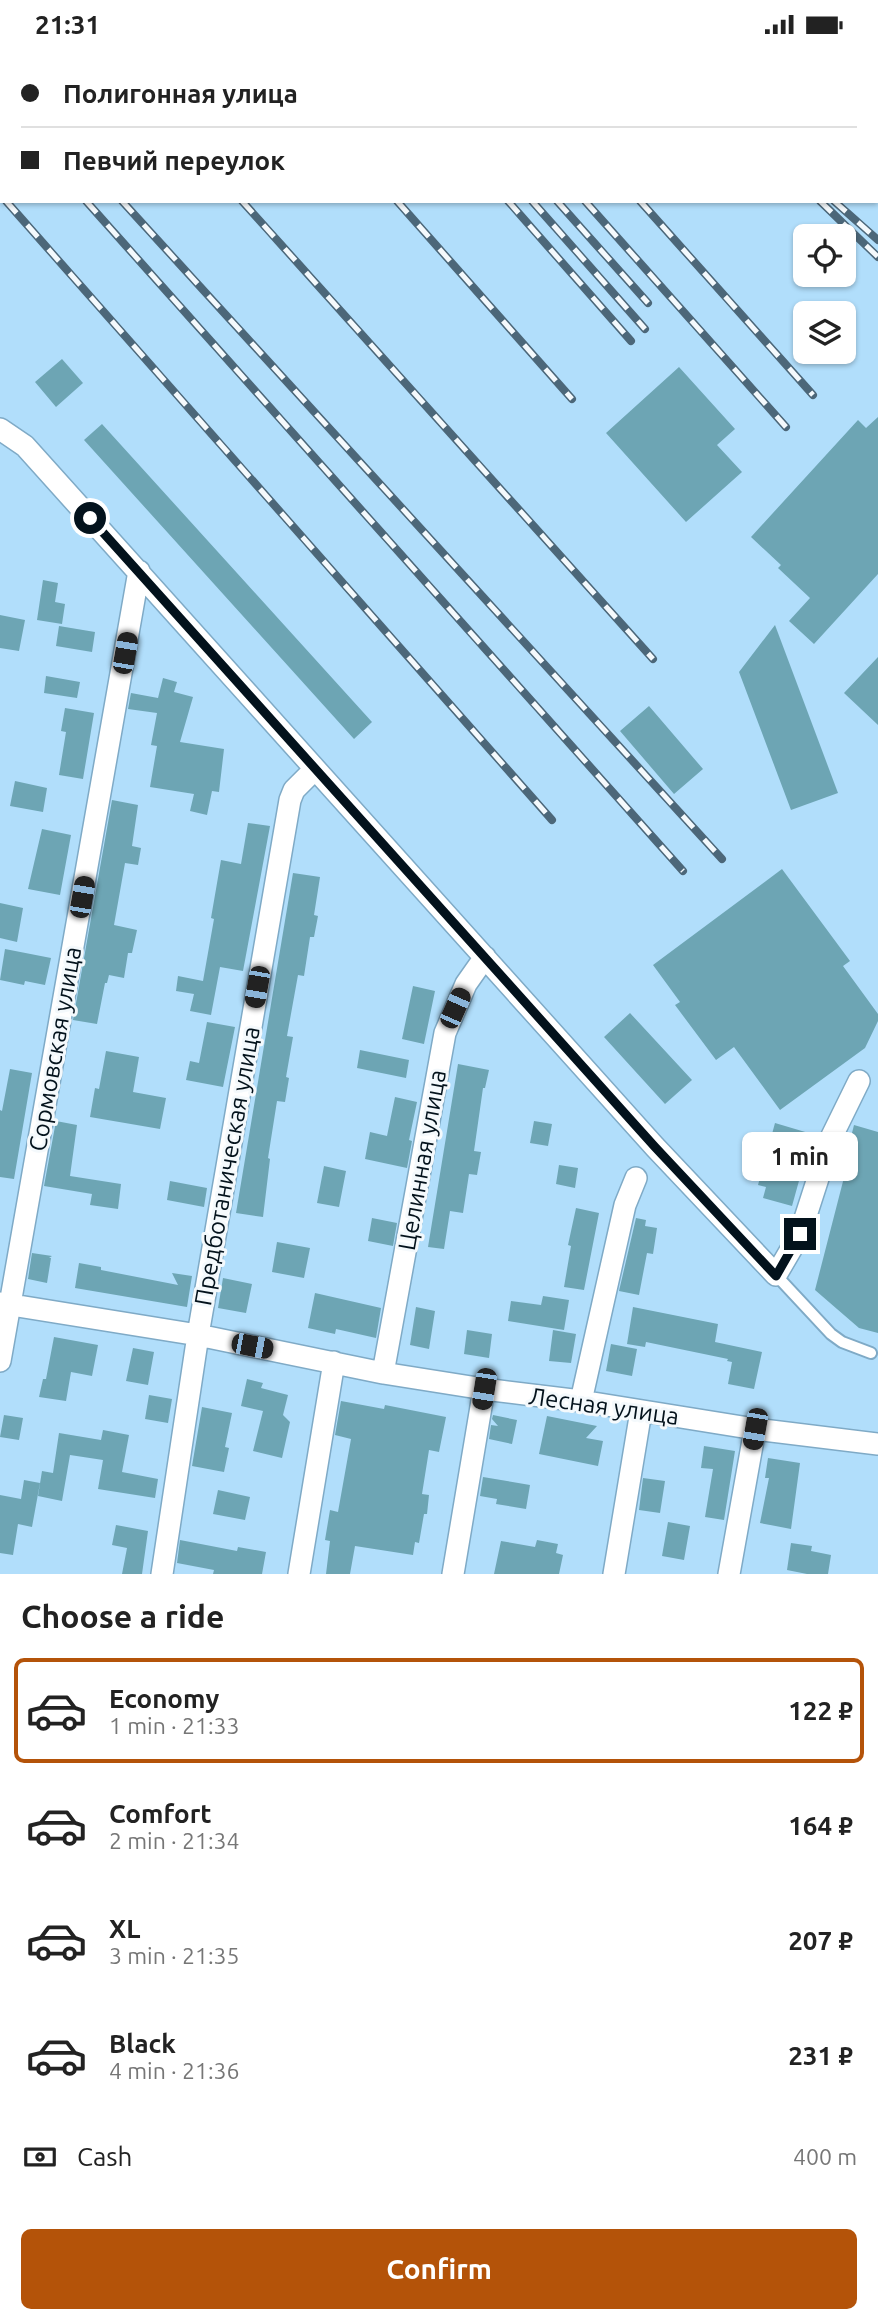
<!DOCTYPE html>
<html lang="en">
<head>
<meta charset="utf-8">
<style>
  :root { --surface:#fff; --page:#f6f6f6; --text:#222; --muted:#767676; --line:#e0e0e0; --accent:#b45309 }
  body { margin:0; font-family:Ubuntu,sans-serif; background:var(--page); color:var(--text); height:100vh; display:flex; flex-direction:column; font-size:26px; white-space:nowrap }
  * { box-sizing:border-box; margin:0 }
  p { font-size:23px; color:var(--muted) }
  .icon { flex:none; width:38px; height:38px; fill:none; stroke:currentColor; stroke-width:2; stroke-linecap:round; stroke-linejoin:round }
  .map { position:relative; height:1525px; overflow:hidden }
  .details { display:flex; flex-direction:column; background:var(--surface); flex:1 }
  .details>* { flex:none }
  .banner { position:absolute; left:0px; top:0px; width:878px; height:154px; box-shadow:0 2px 5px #0004; display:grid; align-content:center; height:154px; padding:0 21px; background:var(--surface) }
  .tools { position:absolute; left:793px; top:175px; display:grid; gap:14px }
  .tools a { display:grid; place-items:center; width:63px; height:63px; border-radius:10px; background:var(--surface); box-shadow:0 2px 5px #0004; font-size:35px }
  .end { position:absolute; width:32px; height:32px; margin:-16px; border:9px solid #03121c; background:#fff; box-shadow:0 0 0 4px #fff }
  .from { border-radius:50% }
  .bubble { position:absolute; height:49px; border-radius:10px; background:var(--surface); box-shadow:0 2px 5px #0004; font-size:23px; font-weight:700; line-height:49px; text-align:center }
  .car { position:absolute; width:21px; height:42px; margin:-21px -10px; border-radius:9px; box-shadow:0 0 5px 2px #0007; background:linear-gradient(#222 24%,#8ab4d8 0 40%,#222 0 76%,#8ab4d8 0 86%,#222 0) }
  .banner b { display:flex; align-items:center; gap:24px; height:66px; font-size:26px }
  .banner b+b { border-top:2px solid var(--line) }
  .banner i { width:18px; height:18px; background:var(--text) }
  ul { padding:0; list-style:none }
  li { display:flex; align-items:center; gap:21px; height:105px; margin:0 14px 10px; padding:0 7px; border:4px solid transparent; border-radius:10px }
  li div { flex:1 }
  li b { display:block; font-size:26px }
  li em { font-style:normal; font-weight:700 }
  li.on { border-color:var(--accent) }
  li>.icon { width:63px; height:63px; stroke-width:1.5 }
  h2 { padding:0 21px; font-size:32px; line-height:84px }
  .pay { display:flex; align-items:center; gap:18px; height:77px; padding:0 21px; font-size:26px }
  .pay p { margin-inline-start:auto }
  .action { display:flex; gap:14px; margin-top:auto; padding:14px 21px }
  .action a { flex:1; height:80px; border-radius:10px; background:var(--accent); color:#fff; font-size:28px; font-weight:700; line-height:80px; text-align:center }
  .status { display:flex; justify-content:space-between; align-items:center; height:49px; padding:0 35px; background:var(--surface); direction:ltr }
  .status svg { height:19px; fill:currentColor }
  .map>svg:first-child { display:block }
  .building { fill:#6da5b4 }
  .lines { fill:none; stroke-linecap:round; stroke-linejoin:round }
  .lane-casing { stroke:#7faac6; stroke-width:14 }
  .street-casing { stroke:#7faac6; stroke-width:24 }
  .lane { stroke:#fff; stroke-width:10 }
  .street { stroke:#fff; stroke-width:21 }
  .rail-casing { stroke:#4c6779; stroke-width:8 }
  .rail { stroke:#f4f9fc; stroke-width:5; stroke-dasharray:16; stroke-linecap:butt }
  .route { stroke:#03121c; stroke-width:9 }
  .labels { text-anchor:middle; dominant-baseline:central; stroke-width:6; stroke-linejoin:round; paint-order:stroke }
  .street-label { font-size:24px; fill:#03121c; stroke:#f4f9fc }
</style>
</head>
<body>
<div class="status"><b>21:31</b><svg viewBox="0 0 49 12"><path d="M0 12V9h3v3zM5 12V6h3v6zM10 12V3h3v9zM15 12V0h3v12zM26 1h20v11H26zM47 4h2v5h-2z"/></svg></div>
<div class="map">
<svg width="878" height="1525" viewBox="0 0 878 1525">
  <rect width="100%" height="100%" fill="#b1defb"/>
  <!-- building -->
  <path class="building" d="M 62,310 L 83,334 L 56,358 L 35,333 Z
    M 679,318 L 735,380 L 717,396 L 742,423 L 686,473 L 606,384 Z
    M 878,368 L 878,525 L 814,595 L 789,572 L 810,549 L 778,519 L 781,516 L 751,488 L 858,371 L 866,379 Z
    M 102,375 L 372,673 L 354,690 L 84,391 Z
    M 43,531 L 58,534 L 55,553 L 65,555 L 62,575 L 37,571 Z
    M 0,566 L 25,571 L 19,602 L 0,599 Z
    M 775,576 L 838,744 L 791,761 L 739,623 Z
    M 59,577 L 95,583 L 92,603 L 56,597 Z
    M 878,608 L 878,676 L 844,644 Z
    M 46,627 L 80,633 L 77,649 L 44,644 Z
    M 163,629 L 177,633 L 174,643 L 193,648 L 180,693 L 224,700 L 219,743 L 212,742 L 207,766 L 190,762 L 194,745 L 150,738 L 157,697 L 151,696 L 157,664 L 128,660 L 131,644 L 158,649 Z
    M 649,657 L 703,720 L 674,745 L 620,682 Z
    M 65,659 L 94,664 L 83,730 L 59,726 L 66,683 L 61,682 Z
    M 15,732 L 47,739 L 43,763 L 10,757 Z
    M 112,751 L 138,756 L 132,797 L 141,799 L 138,816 L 125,814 L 114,876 L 137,881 L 132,904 L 128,904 L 124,929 L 109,926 L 107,934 L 105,934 L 97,975 L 73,971 Z
    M 248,774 L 270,777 L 243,922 L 220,918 L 211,966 L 190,962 L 194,945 L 176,942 L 178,927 L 203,932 L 214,870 L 211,869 L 221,811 L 241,815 Z
    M 42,780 L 71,786 L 60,846 L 28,840 Z
    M 782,820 L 850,912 L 843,917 L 878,965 L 878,972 L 865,999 L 780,1061 L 734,998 L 716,1011 L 675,956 L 680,953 L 653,916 Z
    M 293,824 L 320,828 L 314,866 L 318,867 L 314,888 L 310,888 L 304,927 L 298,926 L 287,987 L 293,988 L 286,1028 L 289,1029 L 285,1053 L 277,1052 L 268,1109 L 270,1110 L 263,1168 L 236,1164 Z
    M 0,854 L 23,859 L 17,893 L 0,889 Z
    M 5,900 L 51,909 L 45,936 L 25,932 L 24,936 L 0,931 Z
    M 413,937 L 435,942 L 424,995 L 402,990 Z
    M 630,964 L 692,1031 L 665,1055 L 604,988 Z
    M 207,973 L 235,978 L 223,1038 L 186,1031 L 190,1012 L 199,1014 Z
    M 360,1001 L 409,1011 L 406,1029 L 357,1019 Z
    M 106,1002 L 139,1008 L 133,1043 L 166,1049 L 160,1080 L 90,1068 L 95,1039 L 99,1040 Z
    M 458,1015 L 489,1021 L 485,1039 L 483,1039 L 474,1102 L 481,1103 L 477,1126 L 469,1125 L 463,1164 L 450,1162 L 444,1200 L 428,1198 Z
    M 10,1020 L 32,1024 L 14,1130 L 0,1128 L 0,1061 L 2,1062 Z
    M 395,1048 L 417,1053 L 409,1091 L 412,1092 L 407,1119 L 365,1110 L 370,1083 L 387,1087 Z
    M 56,1072 L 77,1076 L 70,1127 L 121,1135 L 118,1160 L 90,1156 L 92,1145 L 44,1137 Z
    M 534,1072 L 552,1075 L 548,1097 L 530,1094 Z
    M 775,1074 L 812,1085 L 792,1157 L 763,1149 L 766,1138 L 758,1136 Z
    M 854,1076 L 878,1083 L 878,1284 L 859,1279 L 815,1241 L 848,1113 L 845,1112 Z
    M 559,1116 L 578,1119 L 575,1139 L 556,1135 Z
    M 324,1117 L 346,1122 L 339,1158 L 317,1154 Z
    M 170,1132 L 207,1139 L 204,1158 L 167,1151 Z
    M 576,1159 L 599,1164 L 584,1241 L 564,1238 L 571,1197 L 568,1196 Z
    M 372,1169 L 397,1174 L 393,1197 L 368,1192 Z
    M 636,1169 L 646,1171 L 645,1177 L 657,1179 L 653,1205 L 647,1204 L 639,1246 L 619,1242 Z
    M 277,1193 L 310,1199 L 304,1229 L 272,1223 Z
    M 32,1204 L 52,1207 L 49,1209 L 51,1209 L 47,1234 L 28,1230 Z
    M 79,1214 L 101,1218 L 101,1221 L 178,1236 L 172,1224 L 192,1227 L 187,1258 L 75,1239 Z
    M 223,1229 L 252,1235 L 246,1264 L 218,1259 Z
    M 315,1244 L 381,1259 L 376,1289 L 336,1280 L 335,1285 L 308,1279 Z
    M 543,1247 L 569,1251 L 564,1281 L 508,1272 L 511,1252 L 541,1256 Z
    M 416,1258 L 435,1262 L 429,1300 L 410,1296 Z
    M 633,1258 L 718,1275 L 715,1293 L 762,1303 L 754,1340 L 728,1335 L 732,1313 L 727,1312 L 728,1310 L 646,1293 L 645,1298 L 627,1295 Z
    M 467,1281 L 492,1285 L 489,1309 L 464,1305 Z
    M 553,1281 L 576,1285 L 571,1314 L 549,1312 Z
    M 54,1288 L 98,1296 L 92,1327 L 71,1323 L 66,1352 L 39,1348 L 43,1330 L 46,1330 Z
    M 611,1295 L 637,1300 L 632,1327 L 606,1322 Z
    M 133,1299 L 154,1303 L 148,1336 L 126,1332 Z
    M 247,1330 L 263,1334 L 261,1339 L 288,1346 L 283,1366 L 290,1373 L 282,1409 L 253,1402 L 263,1362 L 241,1357 Z
    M 149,1346 L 172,1350 L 168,1374 L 145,1370 Z
    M 341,1352 L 384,1360 L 385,1356 L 446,1368 L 439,1403 L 429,1401 L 422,1445 L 429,1446 L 427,1465 L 424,1465 L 419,1494 L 415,1493 L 413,1506 L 355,1497 L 350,1525 L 326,1525 L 330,1492 L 325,1491 L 330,1461 L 338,1463 L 351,1390 L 335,1386 Z
    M 202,1358 L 232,1364 L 225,1398 L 229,1399 L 224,1423 L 192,1417 Z
    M 4,1366 L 23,1369 L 19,1391 L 0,1388 Z
    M 493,1366 L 517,1371 L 512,1395 L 489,1390 L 491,1376 L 498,1377 L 492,1370 Z
    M 547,1367 L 597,1377 L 586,1389 L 603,1392 L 598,1417 L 539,1405 Z
    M 103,1381 L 129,1386 L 122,1423 L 158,1430 L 155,1449 L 98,1440 L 103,1411 L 70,1406 L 62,1452 L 38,1447 L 42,1422 L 53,1424 L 59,1384 L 101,1391 Z
    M 704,1397 L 735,1402 L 724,1471 L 705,1468 L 713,1420 L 701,1419 Z
    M 768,1409 L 800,1414 L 791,1480 L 760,1474 L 769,1429 L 765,1429 Z
    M 483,1428 L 530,1436 L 526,1460 L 496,1455 L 497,1450 L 480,1447 Z
    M 643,1429 L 665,1432 L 660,1464 L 639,1461 Z
    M 24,1431 L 40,1434 L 32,1478 L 18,1475 L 13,1506 L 0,1504 L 0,1446 L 21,1450 Z
    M 218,1441 L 250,1448 L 245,1471 L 213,1465 Z
    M 668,1473 L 690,1477 L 684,1511 L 662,1507 Z
    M 116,1476 L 148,1482 L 142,1525 L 122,1525 L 127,1499 L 112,1496 Z
    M 180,1491 L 237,1502 L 238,1498 L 266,1503 L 262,1525 L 213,1525 L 214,1521 L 177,1514 Z
    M 537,1491 L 558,1495 L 556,1504 L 563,1506 L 559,1525 L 494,1525 L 501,1492 L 535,1498 Z
    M 791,1494 L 812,1497 L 811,1502 L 831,1506 L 828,1525 L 807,1525 L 787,1521 Z"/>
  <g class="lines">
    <!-- lane casing -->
    <g class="lane-casing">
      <path id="lane" d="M 756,0 L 758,2
        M 877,116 L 878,117
        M 776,1226 L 831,1285 L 842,1293 L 871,1304"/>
    </g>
    <!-- street casing -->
    <g class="street-casing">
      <path id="street" d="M 0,380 L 25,397 L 655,1098 L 776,1226 L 800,1185 L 831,1089 L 859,1032
        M 0,1254 L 198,1286 L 383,1324 L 484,1340 L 581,1352 L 755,1380 L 878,1395
        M 0,1312 L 139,522
        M 383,1324 L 445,984 L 466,935 L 485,908
        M 581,1352 L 625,1156 L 636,1129
        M 162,1525 L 198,1286 L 290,751 L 294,741 L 315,720
        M 299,1525 L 334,1313
        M 453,1525 L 484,1340
        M 614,1525 L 641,1362
        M 729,1525 L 755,1380"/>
    </g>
    <!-- lane -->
    <use href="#lane" class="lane"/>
    <!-- street -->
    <use href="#street" class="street"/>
    <!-- rail casing -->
    <g class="rail-casing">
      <path id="rail" d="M 105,0 L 107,2
        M 262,0 L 264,2
        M 375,0 L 376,2
        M 396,0 L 398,2
        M 422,0 L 423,2
        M 451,0 L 452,2
        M 505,0 L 507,2
        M 667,0 L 669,2
        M 681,0 L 683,2
        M 0,18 L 2,20
        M 0,55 L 2,57
        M 6,152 L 552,771
        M 86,152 L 683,822
        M 122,152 L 722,810
        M 242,152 L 653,610
        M 397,152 L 572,350
        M 508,152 L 631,292
        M 532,152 L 645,280
        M 557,152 L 648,254
        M 585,152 L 786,378
        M 640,152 L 813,346
        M 820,152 L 878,208
        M 834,152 L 878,191"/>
    </g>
    <!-- rail -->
    <use href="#rail" class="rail"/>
  </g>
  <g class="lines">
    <!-- route -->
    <path class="route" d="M 90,469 L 655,1098 L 776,1227 L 800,1185"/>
  </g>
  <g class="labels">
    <!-- street labels -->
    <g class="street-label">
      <text transform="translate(55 1000) rotate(-80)">Сормовская улица</text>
      <text transform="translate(422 1111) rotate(-80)">Целинная улица</text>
      <text transform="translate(227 1117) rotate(-80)">Предботаническая улица</text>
      <text transform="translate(604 1357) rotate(8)">Лесная улица</text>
    </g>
  </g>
</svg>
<div class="tools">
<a><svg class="icon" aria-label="locate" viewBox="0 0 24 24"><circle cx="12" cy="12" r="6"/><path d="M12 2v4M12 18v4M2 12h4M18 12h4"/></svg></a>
<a><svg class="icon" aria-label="layers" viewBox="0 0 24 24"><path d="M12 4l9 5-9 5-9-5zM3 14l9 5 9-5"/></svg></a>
</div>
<i class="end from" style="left:90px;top:469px"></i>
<i class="end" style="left:800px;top:1185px"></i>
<div class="bubble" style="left:742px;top:1083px;width:116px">1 min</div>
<i class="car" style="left:125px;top:604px;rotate:10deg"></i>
<i class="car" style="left:82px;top:848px;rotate:10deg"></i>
<i class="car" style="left:257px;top:938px;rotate:190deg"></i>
<i class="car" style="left:455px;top:959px;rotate:24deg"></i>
<i class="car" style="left:252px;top:1297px;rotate:101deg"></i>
<i class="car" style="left:484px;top:1340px;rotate:189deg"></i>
<i class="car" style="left:755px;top:1380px;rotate:190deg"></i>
<div class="banner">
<b><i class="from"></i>Полигонная улица</b>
<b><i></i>Певчий переулок</b>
</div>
</div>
<section class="details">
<h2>Choose a ride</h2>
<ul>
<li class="on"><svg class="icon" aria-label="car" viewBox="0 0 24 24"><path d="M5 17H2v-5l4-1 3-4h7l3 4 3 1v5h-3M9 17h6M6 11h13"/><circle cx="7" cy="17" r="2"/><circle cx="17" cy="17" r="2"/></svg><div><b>Economy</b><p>1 min · 21:33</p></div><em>122 ₽</em></li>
<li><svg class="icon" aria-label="car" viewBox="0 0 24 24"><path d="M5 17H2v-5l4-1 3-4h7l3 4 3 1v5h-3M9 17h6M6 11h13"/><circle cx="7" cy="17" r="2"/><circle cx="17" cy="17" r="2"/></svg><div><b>Comfort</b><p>2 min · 21:34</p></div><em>164 ₽</em></li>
<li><svg class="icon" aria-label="car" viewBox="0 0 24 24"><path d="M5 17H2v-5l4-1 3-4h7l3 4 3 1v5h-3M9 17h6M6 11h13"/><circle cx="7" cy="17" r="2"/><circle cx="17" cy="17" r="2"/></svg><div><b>XL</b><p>3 min · 21:35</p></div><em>207 ₽</em></li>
<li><svg class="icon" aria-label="car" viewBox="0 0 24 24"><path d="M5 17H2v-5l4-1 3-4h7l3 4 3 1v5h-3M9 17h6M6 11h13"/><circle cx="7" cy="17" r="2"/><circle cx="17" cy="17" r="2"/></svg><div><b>Black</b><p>4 min · 21:36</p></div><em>231 ₽</em></li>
</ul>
<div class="pay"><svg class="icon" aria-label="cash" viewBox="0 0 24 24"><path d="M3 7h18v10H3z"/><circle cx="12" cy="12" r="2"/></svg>Cash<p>400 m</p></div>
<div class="action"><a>Confirm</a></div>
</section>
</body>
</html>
